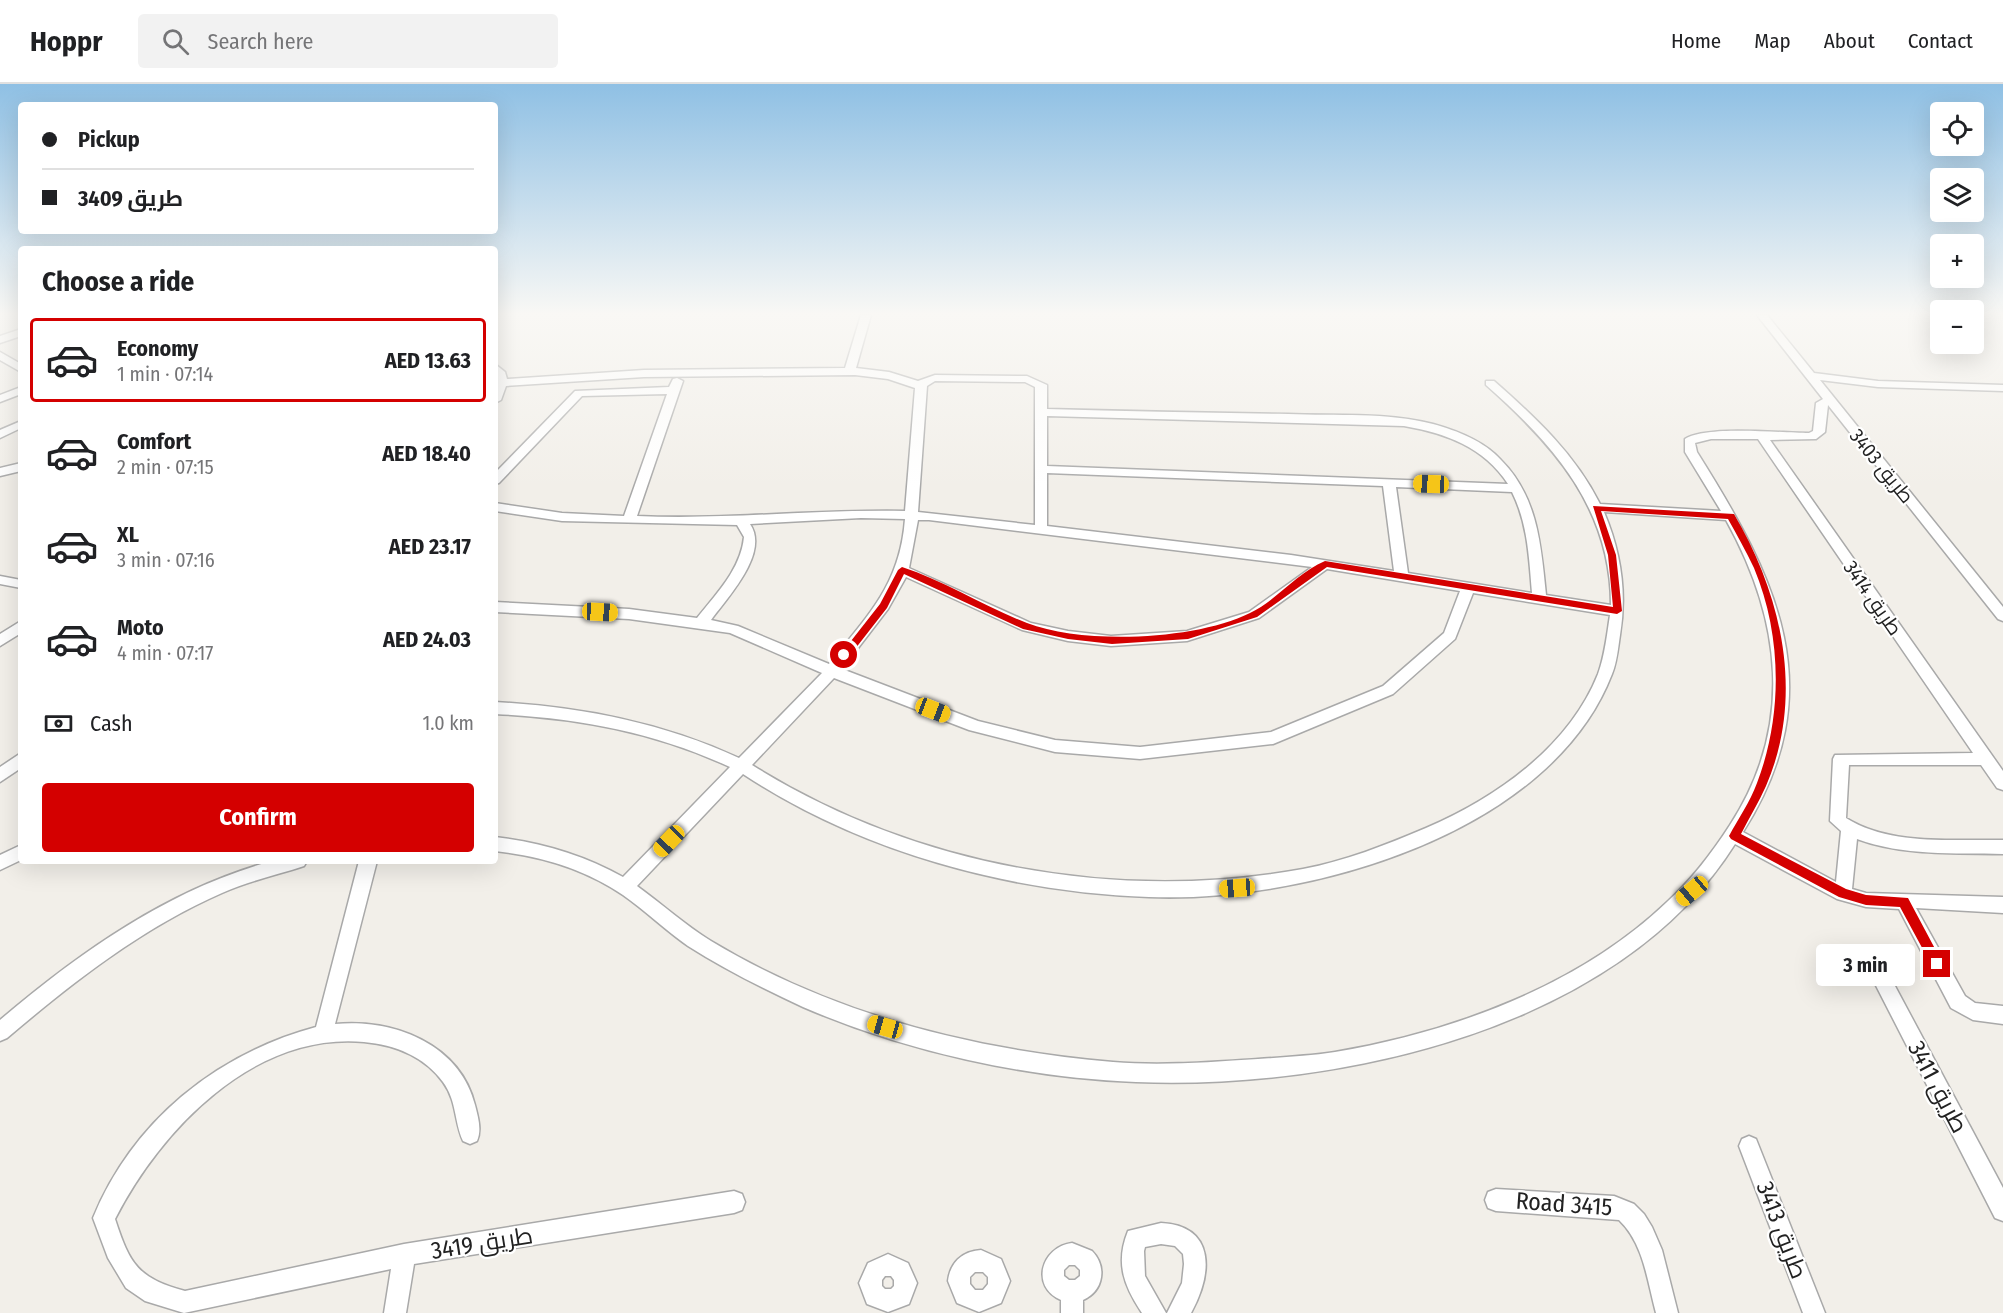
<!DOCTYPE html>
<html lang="en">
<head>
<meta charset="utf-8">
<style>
  :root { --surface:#fff; --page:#f2f2f2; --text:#202124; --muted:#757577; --line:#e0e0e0; --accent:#d40000 }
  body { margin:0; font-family:"Fira Sans Condensed",Cairo,sans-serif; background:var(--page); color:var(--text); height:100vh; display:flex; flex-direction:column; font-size:22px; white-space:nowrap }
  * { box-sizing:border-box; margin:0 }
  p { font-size:20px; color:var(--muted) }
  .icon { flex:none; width:33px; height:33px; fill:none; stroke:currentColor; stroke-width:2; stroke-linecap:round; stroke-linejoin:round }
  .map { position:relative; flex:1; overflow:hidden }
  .panel { position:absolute; left:18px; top:162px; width:480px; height:618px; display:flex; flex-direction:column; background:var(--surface); border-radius:6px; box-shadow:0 6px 24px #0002 }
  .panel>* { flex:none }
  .guide { position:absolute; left:18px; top:18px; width:480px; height:132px; border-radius:6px; box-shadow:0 6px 24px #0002; display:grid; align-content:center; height:132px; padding:0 24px; background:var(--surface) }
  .controls { position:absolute; left:1930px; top:18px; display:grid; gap:12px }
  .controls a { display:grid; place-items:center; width:54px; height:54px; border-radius:6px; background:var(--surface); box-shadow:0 6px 24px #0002; font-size:30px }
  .end { position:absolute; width:27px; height:27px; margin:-14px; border:8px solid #d40000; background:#fff; box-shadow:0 0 0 3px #fff }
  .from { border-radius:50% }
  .bubble { position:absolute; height:42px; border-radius:6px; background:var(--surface); box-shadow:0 6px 24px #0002; font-size:20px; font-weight:700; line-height:42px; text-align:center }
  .car { position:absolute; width:18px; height:36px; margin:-18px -9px; border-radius:8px; box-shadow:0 0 4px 2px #0007; background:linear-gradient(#f5c518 24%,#345 0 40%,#f5c518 0 76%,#345 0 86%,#f5c518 0) }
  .guide b { display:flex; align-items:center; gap:21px; height:57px; font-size:22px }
  .guide b+b { border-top:2px solid var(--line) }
  .guide i { width:15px; height:15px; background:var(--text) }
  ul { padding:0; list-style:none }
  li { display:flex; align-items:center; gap:18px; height:84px; margin:0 12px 9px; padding:0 12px; border:3px solid transparent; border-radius:6px }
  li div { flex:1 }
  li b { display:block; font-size:22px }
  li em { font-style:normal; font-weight:700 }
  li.on { border-color:var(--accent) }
  li>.icon { width:54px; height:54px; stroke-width:1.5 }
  h2 { padding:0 24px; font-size:27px; line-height:72px }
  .pay { display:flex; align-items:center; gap:15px; height:66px; padding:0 24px; font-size:22px }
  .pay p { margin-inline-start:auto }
  .primary-button { display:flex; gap:12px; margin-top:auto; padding:12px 24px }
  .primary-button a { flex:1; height:69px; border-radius:6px; background:var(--accent); color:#fff; font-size:24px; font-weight:700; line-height:69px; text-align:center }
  header { display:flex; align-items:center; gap:36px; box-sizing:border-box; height:84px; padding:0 30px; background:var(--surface); border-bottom:2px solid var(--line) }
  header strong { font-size:28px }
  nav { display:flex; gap:33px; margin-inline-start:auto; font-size:21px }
  .search { width:420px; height:54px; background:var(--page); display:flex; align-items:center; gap:15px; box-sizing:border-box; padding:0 21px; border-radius:6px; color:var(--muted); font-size:22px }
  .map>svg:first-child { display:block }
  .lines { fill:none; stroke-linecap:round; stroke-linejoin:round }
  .minor-casing { stroke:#a9a9a9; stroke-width:3 }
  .minor { fill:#fff; fill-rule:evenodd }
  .route { fill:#d40000 }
  .labels { text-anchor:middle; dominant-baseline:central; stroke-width:4.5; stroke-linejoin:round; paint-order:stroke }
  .street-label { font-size:20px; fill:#222; stroke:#fff }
  .near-street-label { font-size:24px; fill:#222; stroke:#fff }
</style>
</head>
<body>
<header>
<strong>Hoppr</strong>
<div class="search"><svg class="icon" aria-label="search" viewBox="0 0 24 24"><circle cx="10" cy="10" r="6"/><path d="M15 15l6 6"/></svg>Search here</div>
<nav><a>Home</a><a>Map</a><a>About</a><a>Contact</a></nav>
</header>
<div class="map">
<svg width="2003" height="1229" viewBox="0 0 2003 1229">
  <rect width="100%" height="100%" fill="#f2efe9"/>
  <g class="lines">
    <!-- minor casing -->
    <g class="minor-casing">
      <path id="minor" d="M 861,231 L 871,231 L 856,284 L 889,288 L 918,297 L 935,291 L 1027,292 L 1047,301 L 1047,325 C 1127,327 1208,329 1288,330 C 1336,332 1387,328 1433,340 C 1458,347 1484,357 1501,376 C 1538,413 1541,462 1546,511 L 1611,521 C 1611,425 1554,361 1486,301 L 1486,297 L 1494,297 C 1535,333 1575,370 1600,420 L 1721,427 L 1685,368 L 1685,355 C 1706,341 1781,349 1809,349 L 1813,347 L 1816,319 L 1823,315 L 1757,231 L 1767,231 L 1814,289 L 1878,297 L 2003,301 L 2003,307 L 1878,303 L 1820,296 L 2003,523 L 2003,537 L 1998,535 L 1828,321 L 1825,348 L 1816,355 L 1770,356 L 2003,687 L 2003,706 L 1997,704 L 1981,681 L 1849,681 L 1846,734 C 1891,762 1952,755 2003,756 L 2003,770 C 1954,769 1903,772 1857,755 L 1852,805 L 1866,809 L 2003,813 L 2003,829 L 1916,824 L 1965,912 L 1975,919 L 2003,922 L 2003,940 L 1973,936 L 1951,924 L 1899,825 L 1866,823 L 1837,815 L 1735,760 C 1619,945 1340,1006 1136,998 C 1026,994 904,967 803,923 C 764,905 724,885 688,862 C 665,846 646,827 623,811 C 585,785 541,772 495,767 L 495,753 C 540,758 584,771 623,793 L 730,683 C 654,648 578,634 495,630 L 495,618 C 581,623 661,638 739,674 L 822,589 L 730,549 L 629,535 L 495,528 L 495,518 L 629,525 L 697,534 C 716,510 741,485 744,453 L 737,441 L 562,437 L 495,427 L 495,419 L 562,429 L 624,432 L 667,310 L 582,312 L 499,399 L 495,400 L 495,389 L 575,307 L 669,303 L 673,295 L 677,294 L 683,297 L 637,432 C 727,436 816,425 905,427 L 915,304 L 888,295 L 855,291 L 644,293 L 506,302 L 501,316 L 495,319 L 495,280 L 505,288 L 507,295 L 644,286 L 845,284 ZM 935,297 L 1025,298 L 1035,303 L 1035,441 L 918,428 L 927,302 ZM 1047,332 L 1404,342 C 1445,349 1484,363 1508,400 L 1047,382 ZM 1711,355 L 1758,355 L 1973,669 L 1835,671 L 1833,675 L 1830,737 L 1841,747 L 1836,798 L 1743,748 C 1833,606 1777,495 1697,368 L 1695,359 ZM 1047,389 L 1383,402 L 1394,487 L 1291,471 L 1047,442 ZM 1396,403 L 1512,408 C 1528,440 1529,474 1532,509 L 1408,489 ZM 1604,428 L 1726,436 C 1781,535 1795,641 1730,741 C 1712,769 1692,795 1667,818 C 1579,902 1453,948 1335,968 C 1310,972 1284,973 1258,975 C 1210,978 1161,982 1113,978 C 973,966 832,930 711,857 C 685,841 662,820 637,802 L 743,690 C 861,768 1008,808 1149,813 C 1305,819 1550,751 1612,590 C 1617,578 1618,564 1620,551 C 1627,509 1621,468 1604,428 ZM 861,434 L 905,435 C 900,501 868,531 829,580 L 738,542 L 711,536 C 727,514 770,469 750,440 ZM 918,436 L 929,436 L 1312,483 L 1249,528 L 1187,547 L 1111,552 L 1068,547 L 1031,539 L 909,484 ZM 1327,485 L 1460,507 L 1444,549 L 1383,602 L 1271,648 L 1140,663 L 1055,656 L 978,637 L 842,585 L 888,525 L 906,493 L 1022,546 L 1068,557 L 1111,562 L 1187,557 L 1259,534 ZM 1473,509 L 1610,531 C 1607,550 1605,571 1598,590 C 1569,663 1496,714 1426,744 C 1386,761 1345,777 1303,785 C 1116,819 913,782 752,681 L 834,594 L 969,646 L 1055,668 L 1140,675 L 1273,660 L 1393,610 L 1455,555 Z
        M 21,245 L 21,252 L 0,259 L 0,252 Z
        M 0,268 L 21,280 L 21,288 L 0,276 Z
        M 21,303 L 21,310 L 0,318 L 0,311 Z
        M 21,337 L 21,344 L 0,354 L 0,346 Z
        M 21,379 L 21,387 L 0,392 L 0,384 Z
        M 0,492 L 21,496 L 21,504 L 0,500 Z
        M 21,537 L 21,549 L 0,562 L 0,550 Z
        M 21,669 L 21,684 L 0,698 L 0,683 Z
        M 21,761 L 21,776 L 0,786 L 0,771 Z
        M 272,777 L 307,777 L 304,782 C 277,791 248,797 222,809 C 142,844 73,898 7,954 L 0,957 L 0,936 C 80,868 169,805 272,777 Z
        M 359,777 L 377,777 L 335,940 C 393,934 460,960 475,1021 C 478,1033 482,1046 477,1057 L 470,1060 L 463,1057 C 454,1037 457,1017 443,998 C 424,972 395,961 364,958 C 254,948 161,1045 115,1135 C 130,1181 138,1194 185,1207 L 404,1160 L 734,1107 L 742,1110 L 745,1118 L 742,1126 L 734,1129 L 414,1180 L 406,1229 L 384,1229 L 391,1185 L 184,1229 L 145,1217 L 126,1204 L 108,1174 L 93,1134 C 133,1037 216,970 316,943 Z
        M 1874,872 L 1880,874 L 2003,1104 L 2003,1137 L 1995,1134 L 1868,886 L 1865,880 L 1868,874 Z
        M 1749,1052 L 1756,1055 L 1825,1229 L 1803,1229 L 1739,1062 L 1742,1055 Z
        M 1496,1105 L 1614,1112 L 1634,1120 L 1644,1130 L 1652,1143 L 1662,1166 L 1678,1229 L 1656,1229 C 1647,1196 1644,1160 1619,1136 L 1496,1127 L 1488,1124 L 1485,1116 L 1488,1108 Z
        M 1161,1139 C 1217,1142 1212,1191 1191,1229 L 1167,1229 L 1182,1199 L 1184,1180 L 1183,1170 L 1175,1162 L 1161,1160 L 1145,1163 L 1144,1167 L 1145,1192 L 1166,1229 L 1142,1229 C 1124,1202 1115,1179 1128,1147 Z
        M 1072,1159 L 1092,1167 C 1107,1182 1104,1207 1083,1216 L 1083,1229 L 1061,1229 L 1061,1216 C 1030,1203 1041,1163 1072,1159 ZM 1069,1181 L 1075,1181 L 1080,1186 L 1080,1192 L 1075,1196 L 1069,1196 L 1064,1192 L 1064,1186 Z
        M 981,1166 L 1001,1175 L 1010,1197 L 1001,1219 L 979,1228 L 957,1219 L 948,1197 C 950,1179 962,1167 981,1166 ZM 975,1188 L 983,1188 L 988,1193 L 988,1200 L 983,1206 L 975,1206 L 970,1200 L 970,1193 Z
        M 888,1170 L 908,1179 L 917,1199 L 909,1220 L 888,1228 L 867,1220 L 859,1199 L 868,1179 ZM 885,1192 L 891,1192 L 894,1196 L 894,1202 L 891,1205 L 885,1205 L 882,1202 L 882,1196 Z"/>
    </g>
    <!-- minor -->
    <use href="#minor" class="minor"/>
  </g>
  <!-- sky -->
  <linearGradient id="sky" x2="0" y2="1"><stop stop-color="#8fc0e4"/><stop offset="0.57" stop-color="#f9f8f5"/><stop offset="1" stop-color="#f9f8f5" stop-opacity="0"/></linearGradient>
  <rect width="2003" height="403" fill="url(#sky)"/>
  <!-- route -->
  <path class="route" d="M 1593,422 L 1734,430 C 1782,511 1805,612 1766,702 C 1759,718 1749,734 1741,750 L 1846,805 L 1866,811 L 1908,814 L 1941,876 L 1941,884 L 1933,884 L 1900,823 L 1866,821 L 1839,813 L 1731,755 L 1729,752 C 1738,735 1750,718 1757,699 C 1783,631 1782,551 1754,484 C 1746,467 1737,451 1728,435 L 1601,427 L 1616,471 L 1622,527 L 1617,530 L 1327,483 L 1257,533 L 1188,555 L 1112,560 L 1068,555 L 1023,545 L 904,490 L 887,524 L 848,574 L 841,574 L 840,571 L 880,520 L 898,486 L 902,483 C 945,497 985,523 1027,539 C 1084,561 1196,556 1250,529 C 1277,516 1298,488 1325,477 L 1613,523 L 1608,471 Z"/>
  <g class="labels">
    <!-- street labels -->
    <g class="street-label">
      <text transform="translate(1882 382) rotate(51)">طريق 3403</text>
      <text transform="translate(1873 514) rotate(55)">طريق 3414</text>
    </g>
    <!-- near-street labels -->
    <g class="near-street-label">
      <text transform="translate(1938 1003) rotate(62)">طريق 3411</text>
      <text transform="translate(1564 1120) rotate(4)">Road 3415</text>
      <text transform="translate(1782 1146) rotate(69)">طريق 3413</text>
      <text transform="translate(482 1159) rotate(-9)">طريق 3419</text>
    </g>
  </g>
</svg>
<div class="controls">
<a><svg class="icon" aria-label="locate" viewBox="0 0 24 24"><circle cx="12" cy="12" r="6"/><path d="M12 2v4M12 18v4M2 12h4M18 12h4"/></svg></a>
<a><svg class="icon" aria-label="layers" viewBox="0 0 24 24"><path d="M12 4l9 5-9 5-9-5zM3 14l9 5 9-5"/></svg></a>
<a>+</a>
<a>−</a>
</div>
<i class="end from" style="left:844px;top:571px"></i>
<i class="end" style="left:1937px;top:880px"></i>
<div class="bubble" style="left:1816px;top:860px;width:99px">3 min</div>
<i class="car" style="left:1431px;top:400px;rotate:272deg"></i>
<i class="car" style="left:600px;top:528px;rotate:93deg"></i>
<i class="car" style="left:933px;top:626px;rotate:111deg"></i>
<i class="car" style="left:669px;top:757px;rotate:224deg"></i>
<i class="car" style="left:1237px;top:804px;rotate:266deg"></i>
<i class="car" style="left:1692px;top:807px;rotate:230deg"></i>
<i class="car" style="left:885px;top:943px;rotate:286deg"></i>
<div class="guide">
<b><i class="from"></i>Pickup</b>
<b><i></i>طريق 3409</b>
</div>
<section class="panel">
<h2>Choose a ride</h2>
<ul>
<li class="on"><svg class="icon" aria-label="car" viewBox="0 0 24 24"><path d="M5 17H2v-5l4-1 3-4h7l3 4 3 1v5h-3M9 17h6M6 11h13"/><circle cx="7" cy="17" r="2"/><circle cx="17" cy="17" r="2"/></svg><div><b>Economy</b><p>1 min · 07:14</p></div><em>AED 13.63</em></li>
<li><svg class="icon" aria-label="car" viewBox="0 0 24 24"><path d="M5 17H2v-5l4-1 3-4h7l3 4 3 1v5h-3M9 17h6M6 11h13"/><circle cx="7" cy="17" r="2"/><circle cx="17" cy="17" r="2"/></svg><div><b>Comfort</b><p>2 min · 07:15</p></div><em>AED 18.40</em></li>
<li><svg class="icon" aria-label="car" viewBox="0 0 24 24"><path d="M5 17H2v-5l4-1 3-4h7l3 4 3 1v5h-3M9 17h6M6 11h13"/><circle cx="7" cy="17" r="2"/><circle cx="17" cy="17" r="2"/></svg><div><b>XL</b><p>3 min · 07:16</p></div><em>AED 23.17</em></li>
<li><svg class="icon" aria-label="car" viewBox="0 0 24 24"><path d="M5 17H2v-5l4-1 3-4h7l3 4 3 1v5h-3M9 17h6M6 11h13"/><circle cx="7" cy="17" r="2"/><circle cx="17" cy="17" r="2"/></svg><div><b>Moto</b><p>4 min · 07:17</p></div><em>AED 24.03</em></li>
</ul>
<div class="pay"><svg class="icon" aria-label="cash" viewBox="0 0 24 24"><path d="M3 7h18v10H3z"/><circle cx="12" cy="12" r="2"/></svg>Cash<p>1.0 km</p></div>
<div class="primary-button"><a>Confirm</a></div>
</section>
</div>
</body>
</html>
